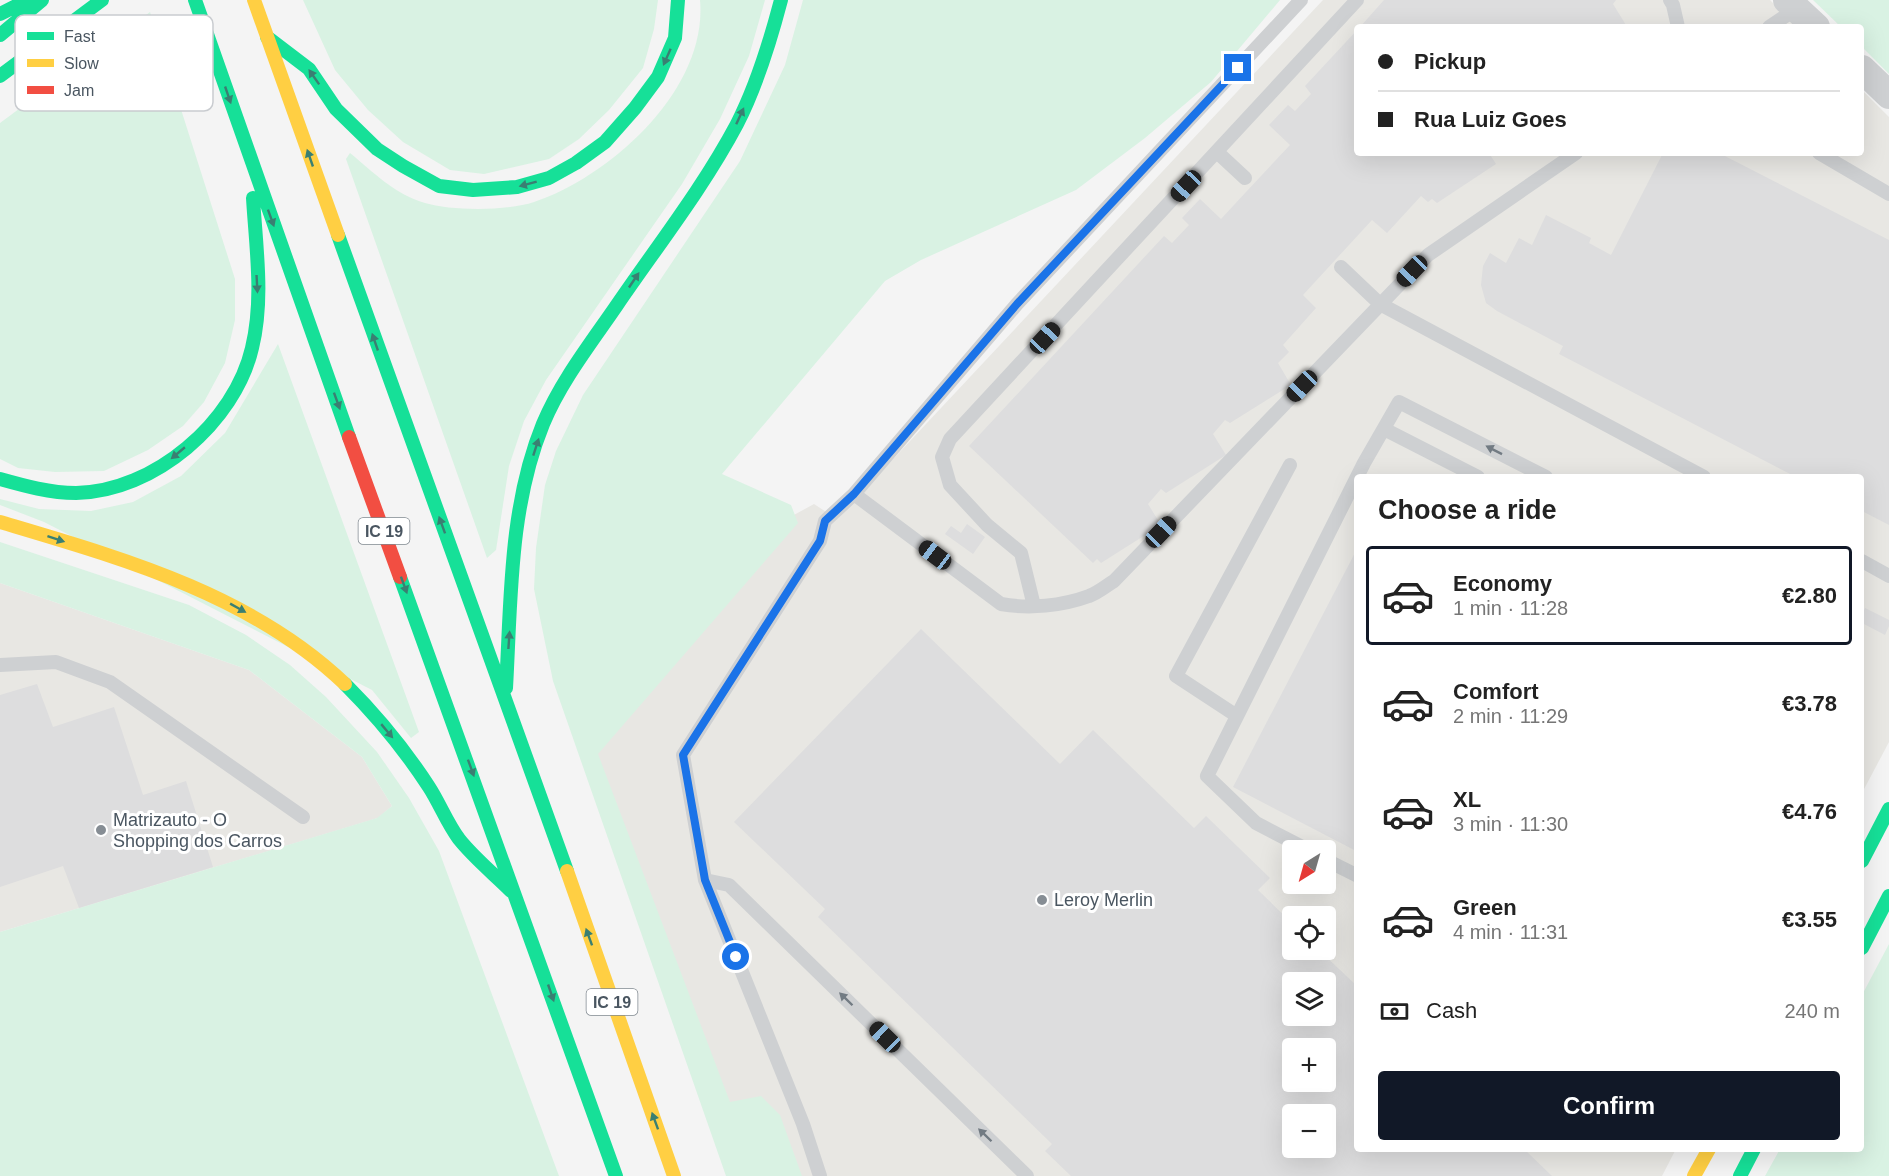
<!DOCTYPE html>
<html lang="en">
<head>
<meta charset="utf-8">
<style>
  :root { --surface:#fff; --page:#f2f2f2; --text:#222; --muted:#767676; --line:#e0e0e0; --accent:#111827 }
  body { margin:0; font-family:Helvetica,sans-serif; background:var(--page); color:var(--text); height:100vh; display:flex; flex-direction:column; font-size:22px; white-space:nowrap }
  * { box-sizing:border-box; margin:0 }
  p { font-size:20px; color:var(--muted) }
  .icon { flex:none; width:33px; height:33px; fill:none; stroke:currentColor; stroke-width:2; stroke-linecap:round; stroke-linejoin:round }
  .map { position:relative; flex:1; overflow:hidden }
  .details { position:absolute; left:1354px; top:474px; width:510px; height:678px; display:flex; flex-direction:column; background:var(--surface); border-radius:6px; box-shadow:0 6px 24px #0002 }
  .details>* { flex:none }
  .top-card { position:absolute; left:1354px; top:24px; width:510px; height:132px; border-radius:6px; box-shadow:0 6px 24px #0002; display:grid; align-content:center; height:132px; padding:0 24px; background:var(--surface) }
  .needle { width:39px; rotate:217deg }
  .tools { position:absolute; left:1282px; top:840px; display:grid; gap:12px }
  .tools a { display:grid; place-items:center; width:54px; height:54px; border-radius:6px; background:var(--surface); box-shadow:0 6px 24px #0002; font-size:30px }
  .end { position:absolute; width:27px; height:27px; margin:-14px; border:8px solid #1a73e8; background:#fff; box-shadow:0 0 0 3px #fff }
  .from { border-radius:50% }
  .car { position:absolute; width:18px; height:36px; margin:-18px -9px; border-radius:8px; box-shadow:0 0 4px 2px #0007; background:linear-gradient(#222 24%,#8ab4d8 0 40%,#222 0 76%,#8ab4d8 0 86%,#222 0) }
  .top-card b { display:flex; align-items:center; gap:21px; height:57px; font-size:22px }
  .top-card b+b { border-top:2px solid var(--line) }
  .top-card i { width:15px; height:15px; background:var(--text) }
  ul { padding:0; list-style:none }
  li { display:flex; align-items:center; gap:18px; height:99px; margin:0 12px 9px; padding:0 12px; border:3px solid transparent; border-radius:6px }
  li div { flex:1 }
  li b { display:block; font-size:22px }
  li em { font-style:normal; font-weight:600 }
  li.active { border-color:var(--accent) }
  li>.icon { width:54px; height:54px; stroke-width:1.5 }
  h2 { padding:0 24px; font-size:27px; line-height:72px }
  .pay { display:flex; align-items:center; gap:15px; height:66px; padding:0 24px; font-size:22px }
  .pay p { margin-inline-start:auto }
  .cta { display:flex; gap:12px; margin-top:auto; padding:12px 24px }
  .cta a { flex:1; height:69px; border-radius:6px; background:var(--accent); color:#fff; font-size:24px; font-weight:600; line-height:69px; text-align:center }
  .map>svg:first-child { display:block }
  .commercial { fill:#e8e7e3; fill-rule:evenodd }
  .green { fill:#d9f2e3 }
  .building { fill:#ddddde; fill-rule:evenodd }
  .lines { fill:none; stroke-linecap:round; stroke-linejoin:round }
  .lane { stroke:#ced0d2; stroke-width:14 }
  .street { stroke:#ced0d2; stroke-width:28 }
  .fast { stroke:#16e098; stroke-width:14 }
  .slow { stroke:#ffcf43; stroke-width:14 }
  .jam { stroke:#f24e42; stroke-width:14 }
  .oneway { fill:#3a7f72 }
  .oneway2 { fill:#727b83 }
  .route { stroke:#1a73e8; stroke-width:8 }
  .poi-dot { fill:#868d94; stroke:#fff; stroke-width:2 }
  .labels { text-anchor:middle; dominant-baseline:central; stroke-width:6; stroke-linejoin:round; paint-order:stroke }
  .shield { fill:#fff; stroke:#808990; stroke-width:1.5 }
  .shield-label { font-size:16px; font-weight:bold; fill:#4a5661 }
  .poi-label { font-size:18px; fill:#4a5661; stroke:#fff; text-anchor:start }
  .key { fill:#fff; stroke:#c9ccd0; stroke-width:1.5 }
  .key-label { font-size:16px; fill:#4a5661 }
</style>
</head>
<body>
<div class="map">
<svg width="1889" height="1176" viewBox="0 0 1889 1176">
  <rect width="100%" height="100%" fill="#f4f4f4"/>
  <!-- commercial -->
  <path class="commercial" d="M 1323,0 L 1770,0 L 1797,27 L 1358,27 L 1358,153 L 1862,153 L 1862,90 L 1889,117 L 1889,742 L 1862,793 L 1862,477 L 1358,477 L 1358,1149 L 1676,1149 L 1662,1176 L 750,1176 L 588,761 L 781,522 L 814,504 L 837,519 ZM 1293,850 L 1326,850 L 1326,884 L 1293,884 ZM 1293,916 L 1326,916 L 1326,950 L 1293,950 ZM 1293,982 L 1326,982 L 1326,1016 L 1293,1016 ZM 1293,1048 L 1326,1048 L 1326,1082 L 1293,1082 ZM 1293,1114 L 1326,1114 L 1326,1148 L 1293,1148 Z
    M 0,583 L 249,670 L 362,757 L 392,806 L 378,818 L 0,932 Z"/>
  <!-- green -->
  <path class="green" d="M 303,0 L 658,0 L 654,29 L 643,68 L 609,110 L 579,139 L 549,159 L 484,174 L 450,170 L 403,142 L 368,110 L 335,70 Z
    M 700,0 L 765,0 L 749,56 L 720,119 L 682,184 L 546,380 L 524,421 L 509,466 L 496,550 L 487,558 L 346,159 L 350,153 C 373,172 396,195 425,203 C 451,211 508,211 534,202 C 611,176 708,89 700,0 Z
    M 803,0 L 1280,0 L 1211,82 L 1145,138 L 1076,190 L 921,260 L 885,281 L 722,474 L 791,505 L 798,523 L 598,754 L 730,1102 L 761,1096 L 780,1115 L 802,1176 L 726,1176 L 553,681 L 534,589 L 536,548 L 545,485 L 556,451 L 583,395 L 740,161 L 785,65 Z
    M 1813,0 L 1889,0 L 1889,74 L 1862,47 L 1862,27 L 1841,27 Z
    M 150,12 L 235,279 L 235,320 L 225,363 L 204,402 L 183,426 L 148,450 L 104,471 L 55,472 L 18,468 L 0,459 L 0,123 Z
    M 278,344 L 419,732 L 411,738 L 372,690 L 44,522 L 0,505 L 0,499 L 39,509 L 91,511 L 133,502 L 181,476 L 225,433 Z
    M 0,542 L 189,605 L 246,635 L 290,665 L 326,697 L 377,752 L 409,798 L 439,851 L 559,1176 L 0,1176 L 0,932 L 377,818 L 392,806 L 362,757 L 249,670 L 0,583 Z
    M 1889,944 L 1889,1176 L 1765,1176 L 1780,1149 L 1862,1149 L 1862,995 Z"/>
  <!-- building -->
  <path class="building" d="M 1384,0 L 1616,0 L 1613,4 L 1626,25 L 1623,27 L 1360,27 Z
    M 1358,29 L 1358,153 L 1489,153 L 1496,164 L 1437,203 L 1432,199 L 1428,202 L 1421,196 L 1387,233 L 1372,220 L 1303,295 L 1316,308 L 1283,345 L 1289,352 L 1278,363 L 1291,385 L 1230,423 L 1225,420 L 1213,434 L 1226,455 L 1166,493 L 1161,489 L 1148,504 L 1161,525 L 1101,563 L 1097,559 L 1093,563 L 969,446 L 1164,236 L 1172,243 L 1189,225 L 1182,218 L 1200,199 L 1221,219 L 1246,192 L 1290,145 L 1269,125 L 1288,105 L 1295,111 L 1311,94 L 1305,86 Z
    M 1663,153 L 1719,153 L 1889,240 L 1889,525 L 1862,511 L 1862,477 L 1796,477 L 1559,354 L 1563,346 L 1497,311 L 1486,303 L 1481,285 L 1483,266 L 1490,253 L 1506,263 L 1519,238 L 1532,245 L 1546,215 L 1591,238 L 1589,243 L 1611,255 Z
    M 967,524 L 985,537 L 973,554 L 945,534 L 951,526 L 961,533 Z
    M 1358,547 L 1358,852 L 1233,787 Z
    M 1865,608 L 1889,620 L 1889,626 L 1885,635 L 1862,623 L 1862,615 Z
    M 921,629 L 1060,764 L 1093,730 L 1194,828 L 1206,816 L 1270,878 L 1258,890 L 1293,924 L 1293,950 L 1319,950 L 1358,987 L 1358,1149 L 1524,1149 L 1552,1176 L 1071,1176 L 1045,1151 L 1052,1144 L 818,917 L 825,909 L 734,822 ZM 1293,982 L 1326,982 L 1326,1016 L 1293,1016 ZM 1293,1048 L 1326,1048 L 1326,1082 L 1293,1082 ZM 1293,1114 L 1326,1114 L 1326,1148 L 1293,1148 Z
    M 37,684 L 53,727 L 114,707 L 143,795 L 186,781 L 213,867 L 79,908 L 63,866 L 0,887 L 0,695 Z"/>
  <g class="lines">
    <!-- lane -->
    <path class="lane" d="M 1670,0 L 1673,5 L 1678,27
      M 1769,27 L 1796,9
      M 1217,152 L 1245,178
      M 1819,153 L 1889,194
      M 1341,267 L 1380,304 L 1704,477
      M 1384,429 L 1478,477
      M 854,494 L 1001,604 C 1029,609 1062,606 1089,596 C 1098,593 1106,586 1114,581 L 1428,255 L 1576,153
      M 1862,561 L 1889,576
      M 1034,606 L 1021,553 L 987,525 L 950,485 L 942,457 L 950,439 L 1357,0
      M 0,665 L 56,662 L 110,682 L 303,817
      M 1237,716 L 1176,676 L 1290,465
      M 1308,850 L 1256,823 L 1207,776 L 1364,463 L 1399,402 L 1546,477
      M 1326,860 L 1358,876
      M 705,880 L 729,885 L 1027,1176
      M 820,1176 L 803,1124 L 705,880 L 683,755 L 820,541 L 825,521 L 854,494 L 1017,304 L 1301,0"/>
    <!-- street -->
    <path class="street" d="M 1787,0 L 1816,27
      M 1862,69 L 1889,95"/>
    <!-- fast -->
    <path class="fast" d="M 195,0 L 349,437
      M 0,14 L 28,0
      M 0,35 L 42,0
      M 267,37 L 309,69 L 336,109 L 377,149 L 403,166 L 439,186 L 473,190 L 517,187 L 549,178 L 576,163 L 605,142 L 635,108 L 658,77 L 675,38 L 678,0
      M 0,76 L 102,0
      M 338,235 L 567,871
      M 0,479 C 25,486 50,493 76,493 C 154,492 235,422 252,348 C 264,299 256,248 253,198
      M 400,577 L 616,1176
      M 345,684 C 376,715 405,750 429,787 C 440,804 447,823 459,839 C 474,858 494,874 511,891
      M 506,688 C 511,601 509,507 543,424 C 561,381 591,343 617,305 C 658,245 703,188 737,124 C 757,85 770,42 781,0
      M 1862,861 L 1889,809
      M 1862,948 L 1889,896
      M 1740,1176 L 1754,1149"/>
    <!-- slow -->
    <path class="slow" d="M 254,0 L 338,235
      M 0,522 C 121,558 251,594 345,684
      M 567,871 L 674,1176
      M 1694,1176 L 1709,1149"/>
    <!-- jam -->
    <path class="jam" d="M 349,437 L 400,577"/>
  </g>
  <!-- one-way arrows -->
  <defs><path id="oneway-solid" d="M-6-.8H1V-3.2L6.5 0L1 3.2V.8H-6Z" transform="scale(1.5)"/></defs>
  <g class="oneway">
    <use href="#oneway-solid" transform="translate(667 57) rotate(114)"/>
    <use href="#oneway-solid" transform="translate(314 77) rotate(-125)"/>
    <use href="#oneway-solid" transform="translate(228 95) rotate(71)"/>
    <use href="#oneway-solid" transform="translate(740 116) rotate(-65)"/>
    <use href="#oneway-solid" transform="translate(310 158) rotate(-109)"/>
    <use href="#oneway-solid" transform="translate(528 184) rotate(165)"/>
    <use href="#oneway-solid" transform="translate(271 218) rotate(70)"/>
    <use href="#oneway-solid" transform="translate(634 280) rotate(-56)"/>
    <use href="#oneway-solid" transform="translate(257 284) rotate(87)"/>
    <use href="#oneway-solid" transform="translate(375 342) rotate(-109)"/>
    <use href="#oneway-solid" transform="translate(337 401) rotate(70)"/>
    <use href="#oneway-solid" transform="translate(536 447) rotate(-72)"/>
    <use href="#oneway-solid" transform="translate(178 453) rotate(140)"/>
    <use href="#oneway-solid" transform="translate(442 525) rotate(-110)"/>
    <use href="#oneway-solid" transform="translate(56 539) rotate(18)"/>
    <use href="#oneway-solid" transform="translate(404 585) rotate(70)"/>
    <use href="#oneway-solid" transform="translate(238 608) rotate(29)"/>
    <use href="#oneway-solid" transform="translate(509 640) rotate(-86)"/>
    <use href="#oneway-solid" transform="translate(387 731) rotate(50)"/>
    <use href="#oneway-solid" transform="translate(471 768) rotate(70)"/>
    <use href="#oneway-solid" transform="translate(589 937) rotate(-110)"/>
    <use href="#oneway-solid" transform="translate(551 993) rotate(71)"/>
    <use href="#oneway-solid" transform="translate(655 1121) rotate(-110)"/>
  </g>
  <g class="oneway2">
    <use href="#oneway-solid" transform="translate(1494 450) rotate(-153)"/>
    <use href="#oneway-solid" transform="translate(846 999) rotate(-136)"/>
    <use href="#oneway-solid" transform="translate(985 1135) rotate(-136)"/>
  </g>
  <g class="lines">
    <!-- route -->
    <path class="route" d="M 736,957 L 705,880 L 683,755 L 820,541 L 825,521 L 854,494 L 1017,304 L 1238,68"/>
  </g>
  <!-- markers -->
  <g class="poi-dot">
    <circle cx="101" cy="830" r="6"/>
    <circle cx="1042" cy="900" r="6"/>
  </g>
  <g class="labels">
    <!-- shield labels -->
    <g class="shield">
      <rect x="358.5" y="518" width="51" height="26" rx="4.5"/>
      <rect x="586.5" y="989" width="51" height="26" rx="4.5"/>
    </g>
    <g class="shield-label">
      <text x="384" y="531">IC 19</text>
      <text x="612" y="1002">IC 19</text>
    </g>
    <!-- poi labels -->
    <g class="poi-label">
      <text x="113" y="820">Matrizauto - O<tspan x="113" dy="21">Shopping dos Carros</tspan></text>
      <text x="1054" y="900">Leroy Merlin</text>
    </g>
  </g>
  <!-- legend -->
  <rect x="15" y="15" width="198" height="96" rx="9" class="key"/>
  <rect x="27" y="32" width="27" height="8" fill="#16e098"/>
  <rect x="27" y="59" width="27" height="8" fill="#ffcf43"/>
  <rect x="27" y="86" width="27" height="8" fill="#f24e42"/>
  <g class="key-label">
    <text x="64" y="42">Fast</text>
    <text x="64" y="69">Slow</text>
    <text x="64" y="96">Jam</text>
  </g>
</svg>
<div class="tools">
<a><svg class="needle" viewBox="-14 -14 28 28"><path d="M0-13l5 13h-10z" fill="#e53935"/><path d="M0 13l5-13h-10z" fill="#767676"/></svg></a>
<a><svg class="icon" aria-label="locate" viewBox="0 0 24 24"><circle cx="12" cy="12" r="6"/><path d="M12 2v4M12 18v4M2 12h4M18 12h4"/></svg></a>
<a><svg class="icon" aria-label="layers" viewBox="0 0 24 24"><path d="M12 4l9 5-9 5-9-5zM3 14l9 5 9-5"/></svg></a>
<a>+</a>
<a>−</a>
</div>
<i class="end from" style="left:736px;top:957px"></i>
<i class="end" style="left:1238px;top:68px"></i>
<i class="car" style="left:1186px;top:186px;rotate:223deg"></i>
<i class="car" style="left:1412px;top:271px;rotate:224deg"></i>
<i class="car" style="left:1045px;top:338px;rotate:43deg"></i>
<i class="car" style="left:1302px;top:386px;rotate:224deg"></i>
<i class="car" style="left:1161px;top:532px;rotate:44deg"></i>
<i class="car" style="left:935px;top:555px;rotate:307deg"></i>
<i class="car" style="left:885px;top:1037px;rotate:314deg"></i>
<div class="top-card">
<b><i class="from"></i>Pickup</b>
<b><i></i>Rua Luiz Goes</b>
</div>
<section class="details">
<h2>Choose a ride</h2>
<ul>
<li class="active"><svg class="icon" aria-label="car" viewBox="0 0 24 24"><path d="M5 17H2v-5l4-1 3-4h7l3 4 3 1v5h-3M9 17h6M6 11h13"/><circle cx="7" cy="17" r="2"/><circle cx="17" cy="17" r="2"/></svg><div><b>Economy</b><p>1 min · 11:28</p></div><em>€2.80</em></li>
<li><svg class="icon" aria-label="car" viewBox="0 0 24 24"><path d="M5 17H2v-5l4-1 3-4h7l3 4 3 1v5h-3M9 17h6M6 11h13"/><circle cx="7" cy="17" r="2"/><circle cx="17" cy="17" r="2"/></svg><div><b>Comfort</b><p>2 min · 11:29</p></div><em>€3.78</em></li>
<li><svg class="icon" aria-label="car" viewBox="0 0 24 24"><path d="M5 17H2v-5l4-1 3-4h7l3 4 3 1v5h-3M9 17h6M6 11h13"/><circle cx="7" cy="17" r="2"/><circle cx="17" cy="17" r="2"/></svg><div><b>XL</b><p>3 min · 11:30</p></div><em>€4.76</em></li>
<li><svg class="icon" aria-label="car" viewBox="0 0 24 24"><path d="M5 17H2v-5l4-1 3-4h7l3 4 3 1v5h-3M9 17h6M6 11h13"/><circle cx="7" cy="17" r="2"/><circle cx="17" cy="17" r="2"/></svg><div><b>Green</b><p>4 min · 11:31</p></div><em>€3.55</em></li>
</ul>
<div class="pay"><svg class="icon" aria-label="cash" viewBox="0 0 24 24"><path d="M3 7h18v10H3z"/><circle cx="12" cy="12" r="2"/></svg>Cash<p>240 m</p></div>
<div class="cta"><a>Confirm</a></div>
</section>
</div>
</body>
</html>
